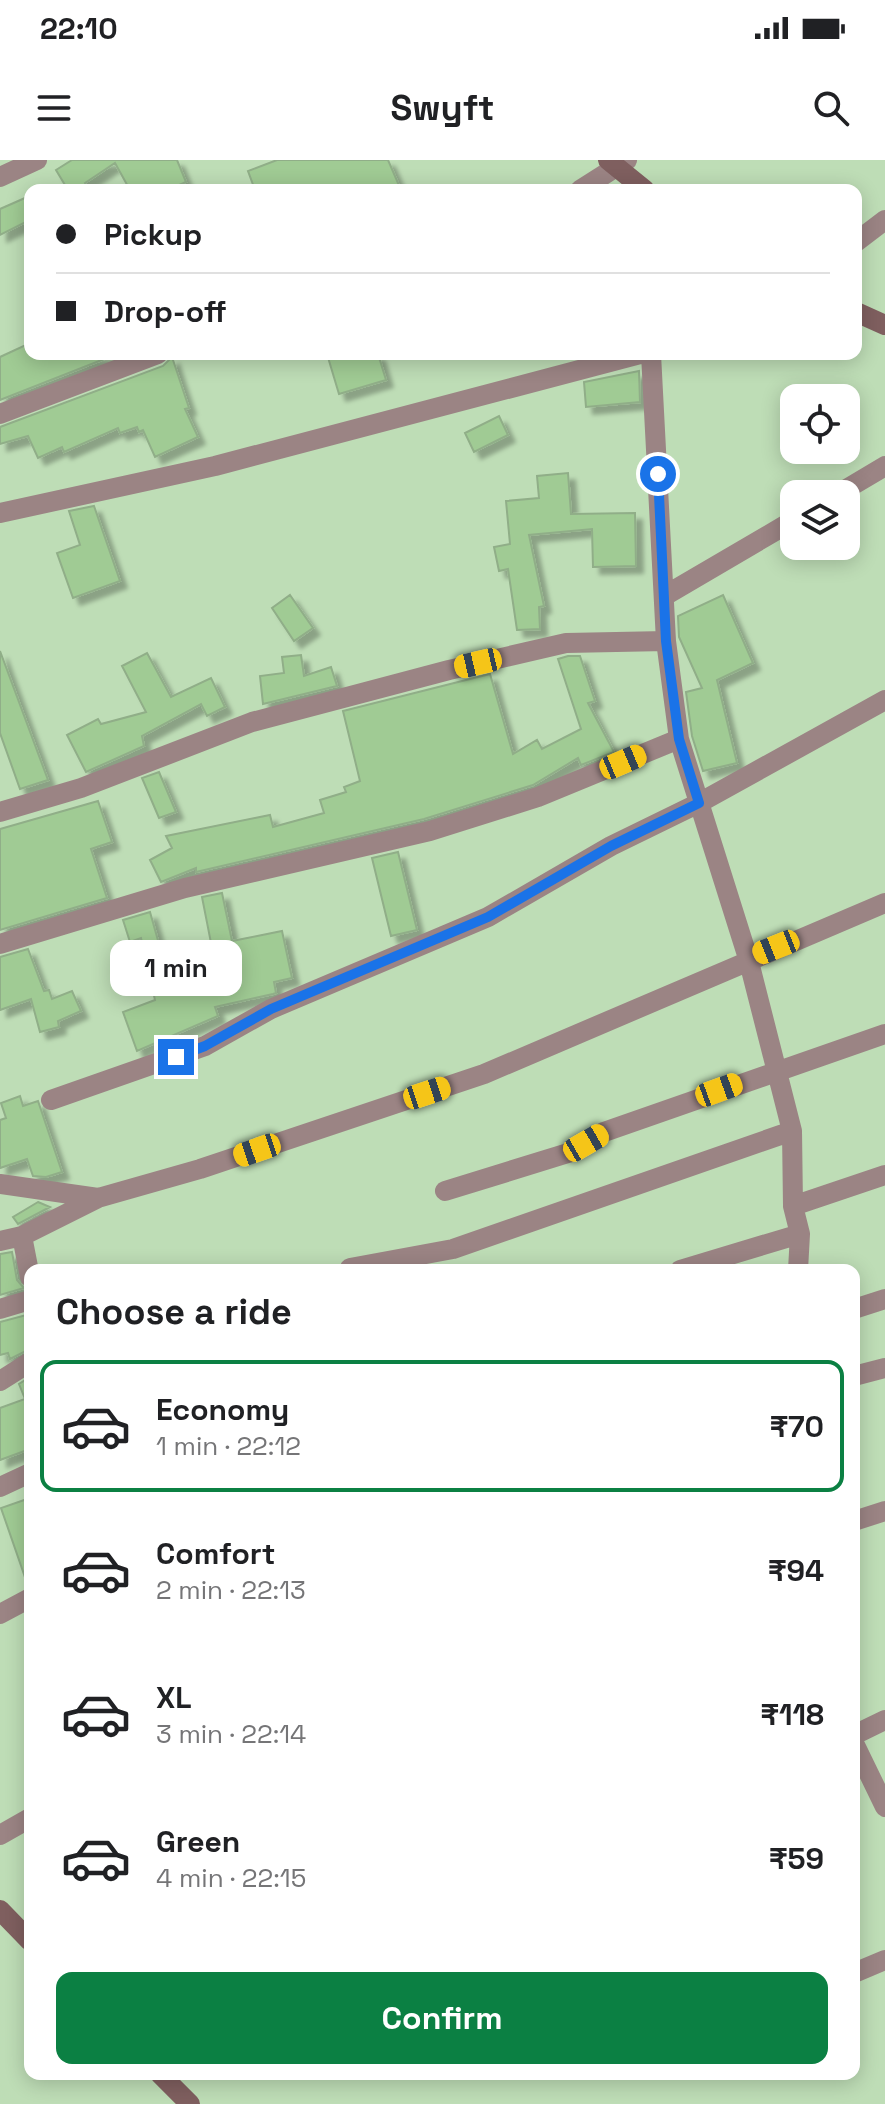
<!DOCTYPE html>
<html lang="en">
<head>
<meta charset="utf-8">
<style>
  :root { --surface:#fff; --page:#f2f2f2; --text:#202124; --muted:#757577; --line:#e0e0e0; --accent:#0b8043 }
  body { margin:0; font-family:"Space Grotesk",sans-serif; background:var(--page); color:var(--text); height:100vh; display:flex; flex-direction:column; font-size:30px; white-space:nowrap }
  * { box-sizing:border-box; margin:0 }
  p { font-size:26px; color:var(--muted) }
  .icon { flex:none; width:44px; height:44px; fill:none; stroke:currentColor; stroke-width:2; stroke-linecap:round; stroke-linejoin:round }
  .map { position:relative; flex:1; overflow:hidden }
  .details { position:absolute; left:24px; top:1104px; width:836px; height:816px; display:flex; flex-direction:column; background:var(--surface); border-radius:16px; box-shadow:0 4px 20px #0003 }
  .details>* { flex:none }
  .guide { position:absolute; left:24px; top:24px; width:838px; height:176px; border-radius:16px; box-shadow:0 4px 20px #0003; display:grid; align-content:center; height:176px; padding:0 32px; background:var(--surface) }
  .fabs { position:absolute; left:780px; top:224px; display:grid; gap:16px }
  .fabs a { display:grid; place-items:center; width:80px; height:80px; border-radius:16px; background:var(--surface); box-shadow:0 4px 20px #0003; font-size:40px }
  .end { position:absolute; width:36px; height:36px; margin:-18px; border:10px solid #1a73e8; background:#fff; box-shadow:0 0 0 4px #fff }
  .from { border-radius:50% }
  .bubble { position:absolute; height:56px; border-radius:16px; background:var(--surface); box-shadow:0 4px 20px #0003; font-size:26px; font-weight:700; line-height:56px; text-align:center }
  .car { position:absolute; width:24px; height:48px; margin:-24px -12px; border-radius:10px; box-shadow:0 0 6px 2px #0007; background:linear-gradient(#f5c518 24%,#345 0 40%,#f5c518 0 76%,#345 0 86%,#f5c518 0) }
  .guide b { display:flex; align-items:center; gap:28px; height:76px; font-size:30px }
  .guide b+b { border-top:2px solid var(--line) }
  .guide i { width:20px; height:20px; background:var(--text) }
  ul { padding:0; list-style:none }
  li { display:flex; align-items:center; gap:24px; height:132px; margin:0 16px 12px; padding:0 16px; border:4px solid transparent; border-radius:16px }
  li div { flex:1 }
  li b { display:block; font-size:30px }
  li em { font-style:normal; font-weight:700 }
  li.current { border-color:var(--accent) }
  li>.icon { width:72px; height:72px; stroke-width:1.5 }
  h2 { padding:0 32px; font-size:36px; line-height:96px }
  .primary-button { display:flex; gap:16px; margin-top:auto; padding:16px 32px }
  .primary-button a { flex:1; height:92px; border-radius:16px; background:var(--accent); color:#fff; font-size:32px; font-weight:700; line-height:92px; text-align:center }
  .status { display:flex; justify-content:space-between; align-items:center; height:56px; padding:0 40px; background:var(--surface); direction:ltr }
  .status svg { height:22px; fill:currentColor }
  header { display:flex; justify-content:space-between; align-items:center; height:104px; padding:0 32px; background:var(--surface); font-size:36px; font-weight:700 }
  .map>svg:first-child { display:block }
  .building { fill:#a0cb94; stroke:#90ae88; stroke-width:2; filter:url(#shadow) }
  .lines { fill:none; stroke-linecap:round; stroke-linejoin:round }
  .street { stroke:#9b8484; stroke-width:20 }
  .secondary { stroke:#7f5f5f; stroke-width:20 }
  .route { stroke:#1a73e8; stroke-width:10 }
</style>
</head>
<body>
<div class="status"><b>22:10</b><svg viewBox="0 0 49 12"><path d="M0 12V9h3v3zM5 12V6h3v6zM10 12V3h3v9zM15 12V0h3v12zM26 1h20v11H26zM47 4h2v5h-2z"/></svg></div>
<header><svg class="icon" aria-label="menu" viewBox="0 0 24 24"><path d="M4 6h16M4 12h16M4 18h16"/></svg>Swyft<svg class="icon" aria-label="search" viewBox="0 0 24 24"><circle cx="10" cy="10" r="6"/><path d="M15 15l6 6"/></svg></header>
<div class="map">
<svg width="885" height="1944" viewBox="0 0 885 1944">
  <defs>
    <filter id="shadow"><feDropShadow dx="7" dy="7" stdDeviation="2" flood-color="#0004"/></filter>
  </defs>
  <rect width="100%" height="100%" fill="#beddb6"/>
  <!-- building -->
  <path class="building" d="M 72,0 L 177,0 L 186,22 L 168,30 L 130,30 L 115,3 L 85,23 L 89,30 L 68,30 L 56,10 Z
    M 277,0 L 388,0 L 401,30 L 255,30 L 248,11 Z
    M 25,38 L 30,60 L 0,75 L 0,49 Z
    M 30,183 L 30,194 L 117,194 L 0,240 L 0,197 Z
    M 327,194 L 378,194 L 386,220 L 339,234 Z
    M 172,197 L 189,248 L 185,249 L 198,277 L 155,297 L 143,270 L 139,272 L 137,267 L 120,273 L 118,268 L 64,292 L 62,287 L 38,298 L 28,276 L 0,284 L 0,267 L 163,206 Z
    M 639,211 L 640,242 L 586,247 L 584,222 Z
    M 499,256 L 508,275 L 474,292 L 465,273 Z
    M 568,313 L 571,354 L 635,353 L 636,406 L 593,407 L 592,369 L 529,375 L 544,446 L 539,447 L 540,469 L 517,470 L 508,409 L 499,411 L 494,387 L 510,384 L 506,341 L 539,338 L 537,316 Z
    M 94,346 L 120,421 L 73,438 L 57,393 L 80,385 L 69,351 Z
    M 290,435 L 313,468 L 294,481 L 272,448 Z
    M 723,435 L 753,503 L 717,520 L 737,603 L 703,611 L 692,576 L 686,532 L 702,528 L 679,477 L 678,456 Z
    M 0,491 L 48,620 L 20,629 L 0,573 Z
    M 147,493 L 171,537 L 211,518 L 225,547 L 207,556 L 201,544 L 142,576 L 144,586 L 86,612 L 67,575 L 98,559 L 101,564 L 146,552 L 122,506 Z
    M 301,495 L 304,516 L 331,507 L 337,526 L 263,544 L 260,516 L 284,513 L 282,497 Z
    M 568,496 L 580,496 L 595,541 L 588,543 L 614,592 L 581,605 L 578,598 L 533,625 L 424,659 L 196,712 L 196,708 L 161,722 L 150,700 L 172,688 L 166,676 L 270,655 L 273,667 L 324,653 L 320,640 L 346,632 L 344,627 L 360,621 L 343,551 L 490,514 L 513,594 L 537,580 L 542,589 L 581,569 L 558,499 Z
    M 159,612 L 176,652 L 159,658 L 142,618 Z
    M 98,641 L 112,682 L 91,689 L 107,738 L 0,770 L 0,669 Z
    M 398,692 L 417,770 L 391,776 L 372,698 Z
    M 222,733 L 232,781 L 282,771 L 292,818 L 274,822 L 276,833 L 273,834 L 215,847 L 218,856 L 137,891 L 123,852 L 155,840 L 141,778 L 130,782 L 123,760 L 150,752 L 166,809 L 213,793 L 202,737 Z
    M 28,789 L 44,831 L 49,830 L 52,839 L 72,831 L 81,851 L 58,861 L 59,867 L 40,872 L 31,839 L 0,850 L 0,797 Z
    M 20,936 L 23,946 L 38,941 L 62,1012 L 46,1017 L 33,1016 L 27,999 L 0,1008 L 0,960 L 6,958 L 1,943 Z
    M 38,1042 L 50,1047 L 18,1064 L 13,1057 Z
    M 12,1092 L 17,1120 L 24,1128 L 0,1135 L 0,1094 Z
    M 30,1154 L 30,1189 L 10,1199 L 8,1193 L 0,1195 L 0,1162 Z
    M 30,1217 L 30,1289 L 0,1300 L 0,1248 L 25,1239 L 19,1224 Z
    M 30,1338 L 30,1422 L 27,1423 L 1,1348 Z"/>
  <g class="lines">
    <!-- street -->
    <path class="street" d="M 0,17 L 37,0
      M 580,30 L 627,0
      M 856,82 L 885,60
      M 651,194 L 666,481
      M 0,254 L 158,194
      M 838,334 L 885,306
      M 0,353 L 215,306 L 640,194
      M 666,435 L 794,360
      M 0,652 L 81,628 L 252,562 L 449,510 L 566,483 L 666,481 L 679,579
      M 0,784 L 185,728 L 430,671 L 538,637 L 679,579 L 748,798 L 792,971 L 793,1046 L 800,1074 L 798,1110
      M 51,940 L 205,886 L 271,849 L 488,757 L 611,686 L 699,643 L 885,540
      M 0,1024 L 98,1038
      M 445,1031 L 568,993 L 604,972 L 885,874
      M 793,1046 L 885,1015
      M 22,1076 L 30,1117
      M 0,1081 L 22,1076 L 98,1038 L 200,1009 L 484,914 L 885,743
      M 350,1108 L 453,1089 L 792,971
      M 680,1110 L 800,1074
      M 0,1149 L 30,1140
      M 854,1149 L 885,1139
      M 854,1216 L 885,1208
      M 0,1221 L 30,1202
      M 0,1327 L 30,1313
      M 854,1361 L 885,1351
      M 0,1454 L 30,1438
      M 854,1575 L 885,1560
      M 854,1583 L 885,1647
      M 0,1675 L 30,1658
      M 854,1813 L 885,1800"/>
    <!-- secondary -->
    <path class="secondary" d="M 608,0 L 645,30
      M 856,152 L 885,165
      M 0,1750 L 30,1781
      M 160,1914 L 190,1944"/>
  </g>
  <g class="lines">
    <!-- route -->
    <path class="route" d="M 176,897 L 205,886 L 271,849 L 488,757 L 611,686 L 699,643 L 679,579 L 666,481 L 658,314"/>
  </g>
</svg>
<div class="fabs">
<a><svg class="icon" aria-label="locate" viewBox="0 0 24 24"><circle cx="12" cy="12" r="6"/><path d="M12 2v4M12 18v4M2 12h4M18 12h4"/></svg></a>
<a><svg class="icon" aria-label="layers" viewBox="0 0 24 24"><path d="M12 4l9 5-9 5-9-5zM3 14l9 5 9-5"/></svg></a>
</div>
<i class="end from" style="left:658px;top:314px"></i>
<i class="end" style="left:176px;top:897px"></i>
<div class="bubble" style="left:110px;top:780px;width:132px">1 min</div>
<i class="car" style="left:478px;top:503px;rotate:257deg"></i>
<i class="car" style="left:623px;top:602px;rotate:67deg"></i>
<i class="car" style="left:776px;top:787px;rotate:248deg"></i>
<i class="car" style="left:719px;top:930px;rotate:70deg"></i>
<i class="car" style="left:427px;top:933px;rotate:72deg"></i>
<i class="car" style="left:586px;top:983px;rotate:60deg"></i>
<i class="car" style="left:257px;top:990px;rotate:251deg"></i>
<div class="guide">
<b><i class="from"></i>Pickup</b>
<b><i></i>Drop-off</b>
</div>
<section class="details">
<h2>Choose a ride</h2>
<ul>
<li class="current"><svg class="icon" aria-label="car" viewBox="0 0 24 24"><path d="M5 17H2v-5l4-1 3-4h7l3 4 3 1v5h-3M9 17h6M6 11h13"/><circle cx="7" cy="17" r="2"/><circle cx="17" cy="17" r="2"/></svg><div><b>Economy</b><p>1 min · 22:12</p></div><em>₹70</em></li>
<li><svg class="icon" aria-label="car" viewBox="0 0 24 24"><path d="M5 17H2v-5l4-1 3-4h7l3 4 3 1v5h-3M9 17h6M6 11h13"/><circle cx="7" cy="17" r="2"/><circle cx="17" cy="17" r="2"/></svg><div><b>Comfort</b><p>2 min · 22:13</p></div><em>₹94</em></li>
<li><svg class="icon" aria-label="car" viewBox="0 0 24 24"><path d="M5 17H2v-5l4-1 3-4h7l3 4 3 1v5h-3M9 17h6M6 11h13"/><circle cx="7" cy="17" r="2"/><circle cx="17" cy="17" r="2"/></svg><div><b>XL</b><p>3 min · 22:14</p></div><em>₹118</em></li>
<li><svg class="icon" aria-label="car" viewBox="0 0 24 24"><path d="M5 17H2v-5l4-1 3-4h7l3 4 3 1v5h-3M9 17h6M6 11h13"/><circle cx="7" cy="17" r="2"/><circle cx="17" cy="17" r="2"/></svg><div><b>Green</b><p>4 min · 22:15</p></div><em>₹59</em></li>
</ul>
<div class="primary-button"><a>Confirm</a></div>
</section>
</div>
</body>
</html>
